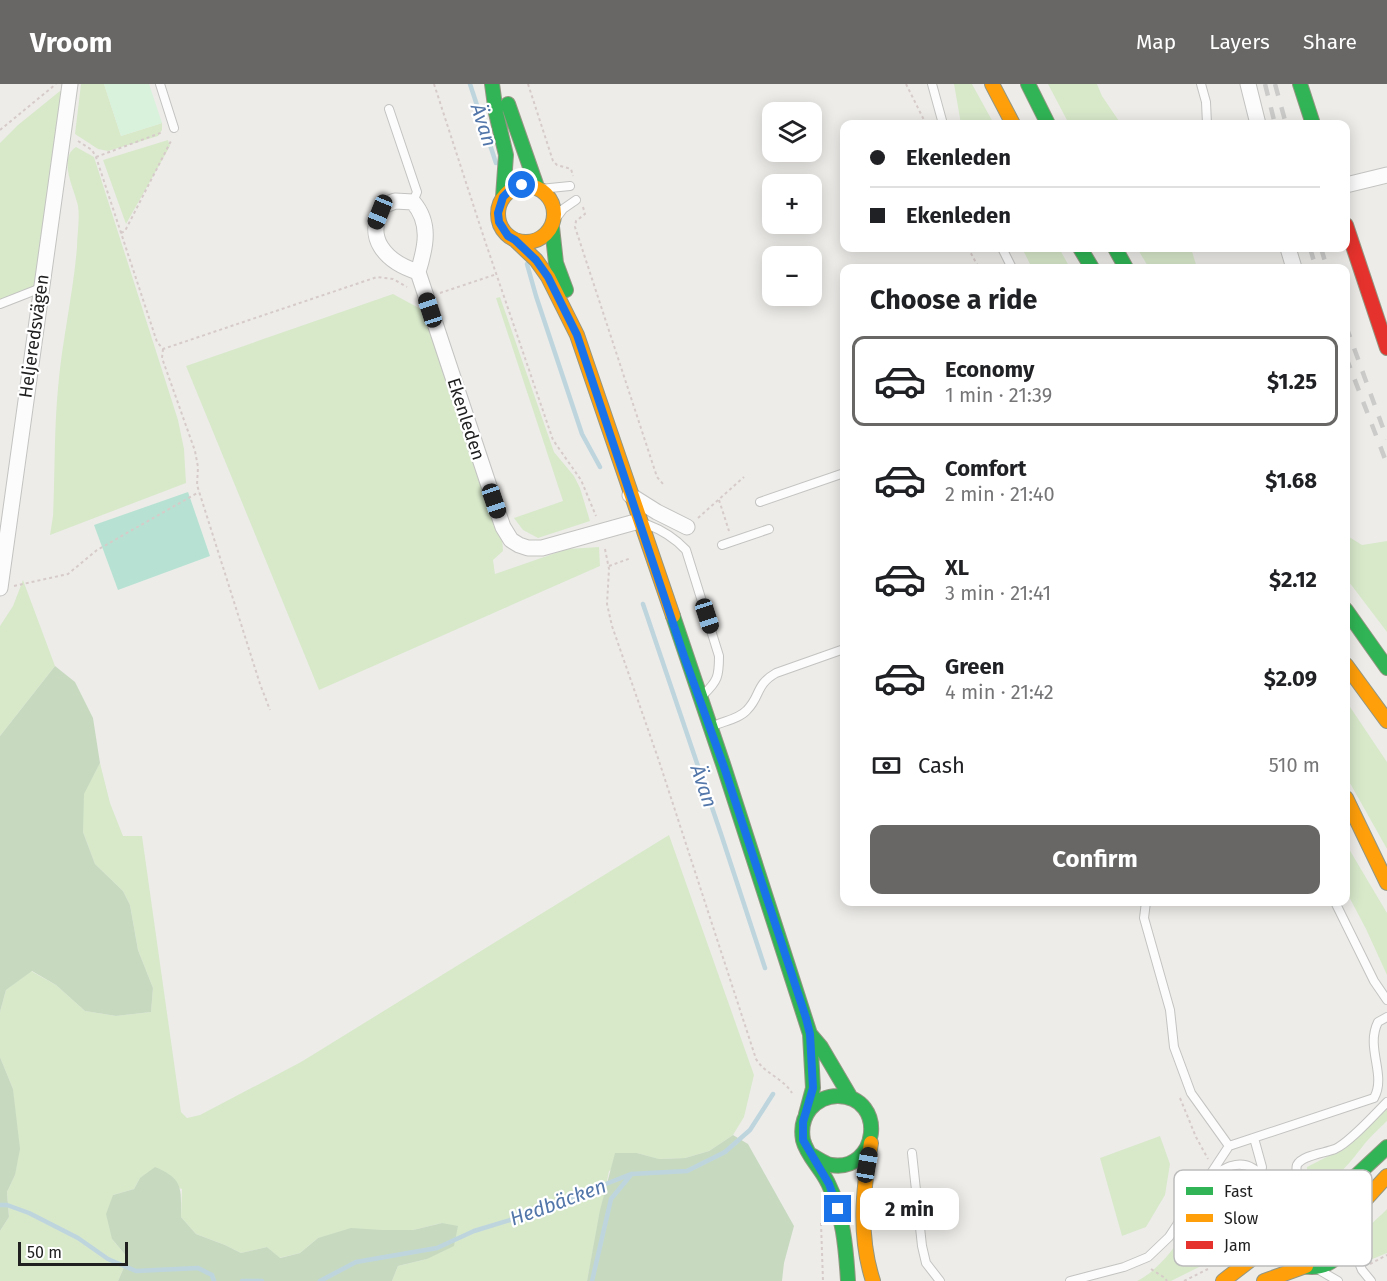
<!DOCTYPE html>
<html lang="en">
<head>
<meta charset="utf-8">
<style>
  :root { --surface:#fff; --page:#f6f6f6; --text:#202124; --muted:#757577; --line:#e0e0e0; --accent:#686766 }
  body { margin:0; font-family:"Fira Sans",sans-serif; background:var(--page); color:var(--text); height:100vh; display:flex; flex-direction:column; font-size:22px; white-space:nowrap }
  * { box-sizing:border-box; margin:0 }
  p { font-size:20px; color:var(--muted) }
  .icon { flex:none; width:33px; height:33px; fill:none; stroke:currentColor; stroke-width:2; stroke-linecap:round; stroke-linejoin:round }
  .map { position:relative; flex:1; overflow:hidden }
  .panel { position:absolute; left:840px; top:180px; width:510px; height:642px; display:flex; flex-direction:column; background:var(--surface); border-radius:12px; box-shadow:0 3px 15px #0003 }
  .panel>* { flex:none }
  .top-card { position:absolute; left:840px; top:36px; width:510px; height:132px; border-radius:12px; box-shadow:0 3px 15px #0003; display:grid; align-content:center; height:132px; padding:0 30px; background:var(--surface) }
  .controls { position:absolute; left:762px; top:18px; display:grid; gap:12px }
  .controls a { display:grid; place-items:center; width:60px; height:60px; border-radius:12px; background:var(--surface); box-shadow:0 3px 15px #0003; font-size:30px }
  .scale { position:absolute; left:18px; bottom:15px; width:110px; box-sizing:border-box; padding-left:6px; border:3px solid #202020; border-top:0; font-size:16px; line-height:21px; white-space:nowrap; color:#202020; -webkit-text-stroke:4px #fff; paint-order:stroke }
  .end { position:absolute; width:27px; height:27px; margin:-14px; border:8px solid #1a73e8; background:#fff; box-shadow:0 0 0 3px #fff }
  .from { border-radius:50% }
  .bubble { position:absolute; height:42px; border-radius:12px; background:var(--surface); box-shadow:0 3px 15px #0003; font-size:20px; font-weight:700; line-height:42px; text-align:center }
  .car { position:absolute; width:18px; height:36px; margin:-18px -9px; border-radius:8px; box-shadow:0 0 4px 2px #0007; background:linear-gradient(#222 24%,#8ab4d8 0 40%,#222 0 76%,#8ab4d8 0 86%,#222 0) }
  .top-card b { display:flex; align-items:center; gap:21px; height:57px; font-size:22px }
  .top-card b+b { border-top:2px solid var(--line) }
  .top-card i { width:15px; height:15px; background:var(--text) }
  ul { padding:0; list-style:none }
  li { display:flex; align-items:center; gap:18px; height:90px; margin:0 12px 9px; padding:0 18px; border:3px solid transparent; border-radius:12px }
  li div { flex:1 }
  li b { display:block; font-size:22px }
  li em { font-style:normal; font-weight:700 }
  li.current { border-color:var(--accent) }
  li>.icon { width:54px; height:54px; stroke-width:1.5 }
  h2 { padding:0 30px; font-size:27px; line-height:72px }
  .pay { display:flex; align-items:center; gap:15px; height:66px; padding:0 30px; font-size:22px }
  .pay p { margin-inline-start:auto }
  .button { display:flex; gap:12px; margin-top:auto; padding:12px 30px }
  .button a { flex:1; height:69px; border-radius:12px; background:var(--accent); color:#fff; font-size:24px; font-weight:700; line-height:69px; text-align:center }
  header { display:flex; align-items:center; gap:36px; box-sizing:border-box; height:84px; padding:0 30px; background:var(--accent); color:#fff }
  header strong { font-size:28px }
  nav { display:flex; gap:33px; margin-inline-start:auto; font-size:21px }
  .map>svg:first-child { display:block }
  .grass { fill:#d8e9ca }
  .forest { fill:#c7dac0 }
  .park { fill:#d8f2db }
  .pitch { fill:#b7e2d3 }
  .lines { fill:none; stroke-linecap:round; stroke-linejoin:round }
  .stream { stroke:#bed5de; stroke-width:4.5 }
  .lane-casing { stroke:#c3c3c1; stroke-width:10 }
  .street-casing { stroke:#c3c3c1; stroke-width:17 }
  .fast-casing { stroke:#939682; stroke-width:16 }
  .slow-casing { stroke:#939682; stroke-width:16 }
  .jam-casing { stroke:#939682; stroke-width:16 }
  .path { stroke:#d6cbc9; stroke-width:2; stroke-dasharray:3 3; stroke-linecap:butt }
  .lane { stroke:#fcfcfc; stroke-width:8 }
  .street { stroke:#fcfcfc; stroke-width:15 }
  .fast { stroke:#30b455; stroke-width:14 }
  .slow { stroke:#ff9f0a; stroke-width:14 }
  .jam { stroke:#e5322d; stroke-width:14 }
  .rail { stroke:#cbcbca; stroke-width:4.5; stroke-dasharray:12 12; stroke-linecap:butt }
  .route { stroke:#1a73e8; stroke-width:8 }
  .labels { text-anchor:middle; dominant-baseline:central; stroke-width:4.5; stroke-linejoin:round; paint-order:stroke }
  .street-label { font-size:18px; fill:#202020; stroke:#fff }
  .water-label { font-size:20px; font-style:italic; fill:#5276a9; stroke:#fff }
  .key { fill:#fff; stroke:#bcbcbc; stroke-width:1.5 }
  .key-label { font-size:16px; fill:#202020 }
</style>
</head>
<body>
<header>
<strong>Vroom</strong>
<nav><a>Map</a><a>Layers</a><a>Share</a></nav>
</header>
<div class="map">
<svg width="1387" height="1197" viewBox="0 0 1387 1197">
  <rect width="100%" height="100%" fill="#edece9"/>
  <!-- grass -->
  <path class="grass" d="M 81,0 L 104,0 L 121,52 L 162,39 L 162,46 L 158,52 L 108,67 L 98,65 L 75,50 Z
    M 954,0 L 972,0 L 994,40 L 961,40 Z
    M 1048,0 L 1097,0 L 1102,12 L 1121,40 L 1069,40 Z
    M 60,7 L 65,8 L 36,205 L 0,217 L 0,59 L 18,41 Z
    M 168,56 L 170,62 L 126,140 L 103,76 Z
    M 76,63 L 94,73 L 178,336 L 184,365 L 186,399 L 50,451 L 53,432 C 55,389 54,346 58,304 C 62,257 73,211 77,163 C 77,150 80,136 78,122 C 75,106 57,75 76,63 Z
    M 1022,164 L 1059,164 L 1070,184 L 1032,184 Z
    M 1137,164 L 1191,164 L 1197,184 L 1149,184 Z
    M 393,210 L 430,230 L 502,452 L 503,467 L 493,476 L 495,490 L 567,465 L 599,463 L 600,482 L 319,606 L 186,282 Z
    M 500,213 L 554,368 L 574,392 L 580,404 L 590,437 L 538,454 L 523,446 L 514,434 L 563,417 L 496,214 Z
    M 1346,451 L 1362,461 L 1387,457 L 1387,548 L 1346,494 Z
    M 23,496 L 55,582 L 0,652 L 0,542 L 13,522 Z
    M 1346,617 L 1387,678 L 1387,765 L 1346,692 Z
    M 100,679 L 110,719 L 123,752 L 142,752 L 181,1028 L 187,1034 L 200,1031 L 301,978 L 669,751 L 754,991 L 744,1033 L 733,1051 L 709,1067 L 685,1074 L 658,1075 L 637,1069 L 609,1087 L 587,1197 L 392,1197 L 398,1182 L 427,1175 L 442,1139 L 413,1146 L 382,1146 L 318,1154 L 300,1169 L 279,1174 L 267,1163 L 241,1169 L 225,1161 L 196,1150 L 181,1133 L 182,1105 L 140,1094 L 134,1105 L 113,1111 L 112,1155 L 128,1174 L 118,1197 L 0,1197 L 0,1147 L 9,1133 L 7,1108 L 15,1091 L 13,1005 L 0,973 L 0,928 L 6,906 L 31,887 L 56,901 L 85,927 L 116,932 L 151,928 L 153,904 L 138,866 L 130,821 L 123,807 L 95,780 L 83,748 L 83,710 Z
    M 1346,760 L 1387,829 L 1387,891 L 1366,845 L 1346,807 Z
    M 1387,1024 L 1387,1037 C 1380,1044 1373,1050 1367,1057 C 1355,1071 1326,1116 1306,1095 L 1307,1083 L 1346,1063 Z
    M 1160,1052 L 1170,1080 L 1165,1111 L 1146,1143 L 1122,1152 L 1100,1074 Z
    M 1220,1095 L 1233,1109 L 1244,1125 L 1247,1137 L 1243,1155 L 1227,1169 L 1171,1197 L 1137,1197 C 1171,1180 1193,1133 1213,1102 Z
    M 1387,1125 L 1387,1169 L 1370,1176 L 1362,1170 C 1357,1147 1372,1141 1387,1125 Z"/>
  <!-- forest -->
  <path class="forest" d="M 55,582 L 75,598 L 93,634 L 100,679 L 84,710 L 83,748 L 95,780 L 123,807 L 130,821 L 138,866 L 153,904 L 151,928 L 116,932 L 85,927 L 56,901 L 32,887 L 6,906 L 0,928 L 0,652 Z
    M 0,973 L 13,1005 L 20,1065 L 15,1091 L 7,1108 L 9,1133 L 0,1147 Z
    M 733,1051 L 748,1060 L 794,1142 L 784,1179 L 782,1197 L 587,1197 L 600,1126 L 615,1069 L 637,1069 L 659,1075 L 685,1074 L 709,1067 Z
    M 155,1083 C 184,1095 181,1105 181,1133 L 196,1150 L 225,1161 L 241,1169 L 267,1163 L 280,1174 L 300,1169 L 318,1154 L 351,1144 L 382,1146 L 413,1146 L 442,1139 L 458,1142 L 454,1162 L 427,1175 L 398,1182 L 392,1197 L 118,1197 L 128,1174 L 112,1155 L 106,1130 L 113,1111 L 134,1105 L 140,1094 Z"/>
  <!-- park -->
  <path class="park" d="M 104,0 L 149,0 L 162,39 L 121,52 Z"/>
  <!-- pitch -->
  <path class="pitch" d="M 188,408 L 210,472 L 118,506 L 94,441 Z"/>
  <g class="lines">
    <!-- stream -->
    <path class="stream" d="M 470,0 L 496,79
      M 527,180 L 536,212 L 582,350 L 600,383
      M 643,520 L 721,750 L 765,884
      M 0,1121 L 7,1121 L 29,1129 L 78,1154 L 108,1175 L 136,1187 L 198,1184 L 212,1191 L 214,1197
      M 242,1197 L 262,1197
      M 320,1197 L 356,1178 L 437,1164 L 474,1147 L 533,1129 L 631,1090 L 687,1087 L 725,1068 L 750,1046 L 773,1010
      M 592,1197 L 611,1115 L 630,1092"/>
    <!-- lane casing -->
    <g class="lane-casing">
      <path id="lane" d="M 160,0 L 174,44
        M 932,0 L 943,40
        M 1201,0 L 1206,18 L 1207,40
        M 389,25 L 417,108 L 413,118
        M 540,105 L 570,102
        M 554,137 L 563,125 L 576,116
        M 1002,164 L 1012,184
        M 0,220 L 41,204
        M 760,418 L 844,389
        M 646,440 C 662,446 674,453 686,466 L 719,572 C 719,592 718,597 703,611
        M 722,461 L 769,445
        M 713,642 C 724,637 739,635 747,626 C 761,612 755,601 776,589 L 844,565
        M 1146,818 L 1144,834 L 1170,926 L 1174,963 L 1191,1009 L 1229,1062
        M 1335,818 L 1374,897 L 1387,916
        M 1254,1054 L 1262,1083 L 1261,1090
        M 912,1069 L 922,1162 L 926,1179 L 940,1197
        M 1209,1093 C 1216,1090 1223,1085 1231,1082 C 1261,1073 1273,1110 1280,1132
        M 1309,1111 C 1304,1103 1294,1091 1297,1081 C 1302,1071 1325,1069 1335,1065 C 1350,1058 1374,1031 1387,1018
        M 1348,1152 L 1362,1186 L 1371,1197
        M 1314,1183 L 1338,1197
        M 1070,1197 L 1124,1183 L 1148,1173 L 1169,1153 L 1229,1062 L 1374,1014 C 1387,991 1365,964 1378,938 L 1387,933"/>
    </g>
    <!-- street casing -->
    <g class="street-casing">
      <path id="street" d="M 1248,0 L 1258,40
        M 1346,101 L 1387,91
        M 1288,164 L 1294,184
        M 418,188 C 386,178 362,153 385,121 L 395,117 L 413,118 C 431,139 426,162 418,188 L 494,417 L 503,443 L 511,456 L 519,461 L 528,464 L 542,464 L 639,437
        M 630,411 L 657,428 L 687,443
        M 0,504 L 70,0"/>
    </g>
    <!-- fast casing -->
    <g class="fast-casing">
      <path id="fast" d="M 492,0 L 496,29 L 506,71 L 503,113
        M 1028,0 L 1048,40
        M 1300,0 L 1313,40
        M 508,20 L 537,103
        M 552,143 L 556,179 L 566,206
        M 1080,164 L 1092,184
        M 1115,164 L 1126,184
        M 1346,526 L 1387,584
        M 673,532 L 724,683 L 810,950 L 813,1004 L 806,1030
        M 810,950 L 821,963 L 851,1014
        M 811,1071 C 817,1074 825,1080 831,1081 C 878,1089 888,1013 838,1012 C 827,1012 817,1017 810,1025 C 803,1034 801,1045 803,1056 C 807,1072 821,1084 828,1099 C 843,1129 846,1164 848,1197
        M1276 1147a36 36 0 1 1 72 0a36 36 0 1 1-72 0Z
        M 1323,1113 L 1357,1091 L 1387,1063"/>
    </g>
    <!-- slow casing -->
    <g class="slow-casing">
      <path id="slow" d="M 992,0 L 1013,40
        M498 130a28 28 0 1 1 56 0a28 28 0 1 1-56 0Z
        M 515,156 L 536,176 L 548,193 L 577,251 L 673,532
        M 1346,581 L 1387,637
        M 1346,714 L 1387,799
        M 871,1059 C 863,1106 858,1151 873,1197
        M 1349,1145 L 1365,1116 L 1387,1092
        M 1223,1197 L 1253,1174 L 1276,1144
        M 1264,1197 L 1306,1182"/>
    </g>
    <!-- jam casing -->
    <g class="jam-casing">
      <path id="jam" d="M 1346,141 L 1387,264"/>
    </g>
    <!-- path -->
    <path class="path" d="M 434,0 L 485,157 L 553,356 L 581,396 L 596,432
      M 528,0 L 553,77 L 557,81 L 571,85 L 573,92
      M 906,0 L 926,40
      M 0,46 L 56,0
      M 78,57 L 92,66 L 96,73 L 157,258 L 163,265 L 377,193 L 393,195 L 407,203
      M 96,73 L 163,48
      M 583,123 L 585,130 L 576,137 L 575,143 L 657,393 L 663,400
      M 121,149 L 125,147 L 172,55
      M 968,164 L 979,184
      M 440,209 L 497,190
      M 163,265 L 162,274 L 195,367 L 198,383 L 197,401 L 260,600 L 270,626
      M 719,416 L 729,447
      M 698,434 L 744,393
      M 605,465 L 609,485 L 607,520 L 612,542 L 659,677 L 756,975 C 765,990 783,994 792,1009
      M 609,482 L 631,474
      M 14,502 L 68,490 L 97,466 L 199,408
      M 1180,1014 L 1196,1053 L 1208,1075
      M 1227,1095 C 1241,1111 1253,1124 1251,1147
      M 821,1139 L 823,1197
      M 1370,1180 L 1387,1171
      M 1151,1185 L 1165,1194 L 1167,1197
      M 1184,1197 L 1208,1185"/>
    <!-- lane -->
    <use href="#lane" class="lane"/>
    <!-- street -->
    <use href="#street" class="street"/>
    <!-- fast -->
    <use href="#fast" class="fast"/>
    <!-- slow -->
    <use href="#slow" class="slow"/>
    <!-- jam -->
    <use href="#jam" class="jam"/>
    <!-- rail -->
    <path class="rail" d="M 1265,0 L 1275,40
      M 1275,0 L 1286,40
      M 1310,164 L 1316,184
      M 1321,164 L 1327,184
      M 1346,242 L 1387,355
      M 1346,273 L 1387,380"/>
  </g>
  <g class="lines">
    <!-- route -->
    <path class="route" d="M 522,101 L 509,107 L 503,113 L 498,129 L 499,138 L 508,152 L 515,156 L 536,176 L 548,193 L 577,251 L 684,572 L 724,683 L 806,934 L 810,950 L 813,1004 L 803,1038 L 803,1056 L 829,1100 L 838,1125"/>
  </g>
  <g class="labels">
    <!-- street labels -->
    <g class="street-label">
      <text transform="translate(34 252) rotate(-82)">Heljeredsvägen</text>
      <text transform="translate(466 335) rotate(72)">Ekenleden</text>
    </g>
    <!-- water labels -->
    <g class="water-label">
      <text transform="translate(484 41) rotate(72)">Ävan</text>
      <text transform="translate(704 702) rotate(71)">Ävan</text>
      <text transform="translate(558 1118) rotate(-20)">Hedbäcken</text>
    </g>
  </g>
  <!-- legend -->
  <rect x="1174" y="1086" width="198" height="96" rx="9" class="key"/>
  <rect x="1186" y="1103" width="27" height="8" fill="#30b455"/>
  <rect x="1186" y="1130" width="27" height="8" fill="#ff9f0a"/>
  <rect x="1186" y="1157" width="27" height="8" fill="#e5322d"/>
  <g class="key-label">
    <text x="1224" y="1113">Fast</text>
    <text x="1224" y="1140">Slow</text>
    <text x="1224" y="1167">Jam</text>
  </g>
</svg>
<div class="controls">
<a><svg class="icon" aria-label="layers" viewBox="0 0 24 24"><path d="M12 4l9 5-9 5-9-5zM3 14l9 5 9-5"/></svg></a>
<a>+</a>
<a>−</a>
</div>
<div class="scale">50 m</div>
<i class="end from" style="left:522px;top:101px"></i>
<i class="end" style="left:838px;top:1125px"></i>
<div class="bubble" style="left:860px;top:1104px;width:99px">2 min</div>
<i class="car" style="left:380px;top:128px;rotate:202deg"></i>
<i class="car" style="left:430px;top:226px;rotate:342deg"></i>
<i class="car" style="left:494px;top:417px;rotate:161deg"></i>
<i class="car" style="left:707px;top:532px;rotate:162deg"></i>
<i class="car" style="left:867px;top:1081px;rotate:10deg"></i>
<div class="top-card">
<b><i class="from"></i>Ekenleden</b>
<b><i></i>Ekenleden</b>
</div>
<section class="panel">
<h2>Choose a ride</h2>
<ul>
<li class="current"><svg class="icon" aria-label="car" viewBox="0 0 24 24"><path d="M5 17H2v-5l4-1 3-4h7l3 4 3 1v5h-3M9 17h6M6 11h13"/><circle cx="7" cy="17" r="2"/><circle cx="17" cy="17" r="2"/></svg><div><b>Economy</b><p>1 min · 21:39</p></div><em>$1.25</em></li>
<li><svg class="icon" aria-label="car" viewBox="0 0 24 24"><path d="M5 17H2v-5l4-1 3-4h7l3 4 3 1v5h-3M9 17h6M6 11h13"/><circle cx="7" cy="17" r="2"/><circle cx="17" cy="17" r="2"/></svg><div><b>Comfort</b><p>2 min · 21:40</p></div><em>$1.68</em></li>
<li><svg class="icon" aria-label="car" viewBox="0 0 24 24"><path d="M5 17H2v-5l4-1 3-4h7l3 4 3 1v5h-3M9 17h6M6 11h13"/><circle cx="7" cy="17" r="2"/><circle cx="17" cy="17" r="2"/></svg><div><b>XL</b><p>3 min · 21:41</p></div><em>$2.12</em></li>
<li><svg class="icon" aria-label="car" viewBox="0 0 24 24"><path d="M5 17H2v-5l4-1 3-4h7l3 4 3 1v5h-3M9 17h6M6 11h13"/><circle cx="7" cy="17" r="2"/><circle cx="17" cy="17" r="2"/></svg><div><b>Green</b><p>4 min · 21:42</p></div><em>$2.09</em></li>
</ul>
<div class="pay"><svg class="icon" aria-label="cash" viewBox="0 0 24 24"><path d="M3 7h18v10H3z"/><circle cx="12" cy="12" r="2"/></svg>Cash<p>510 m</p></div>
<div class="button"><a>Confirm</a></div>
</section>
</div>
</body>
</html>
